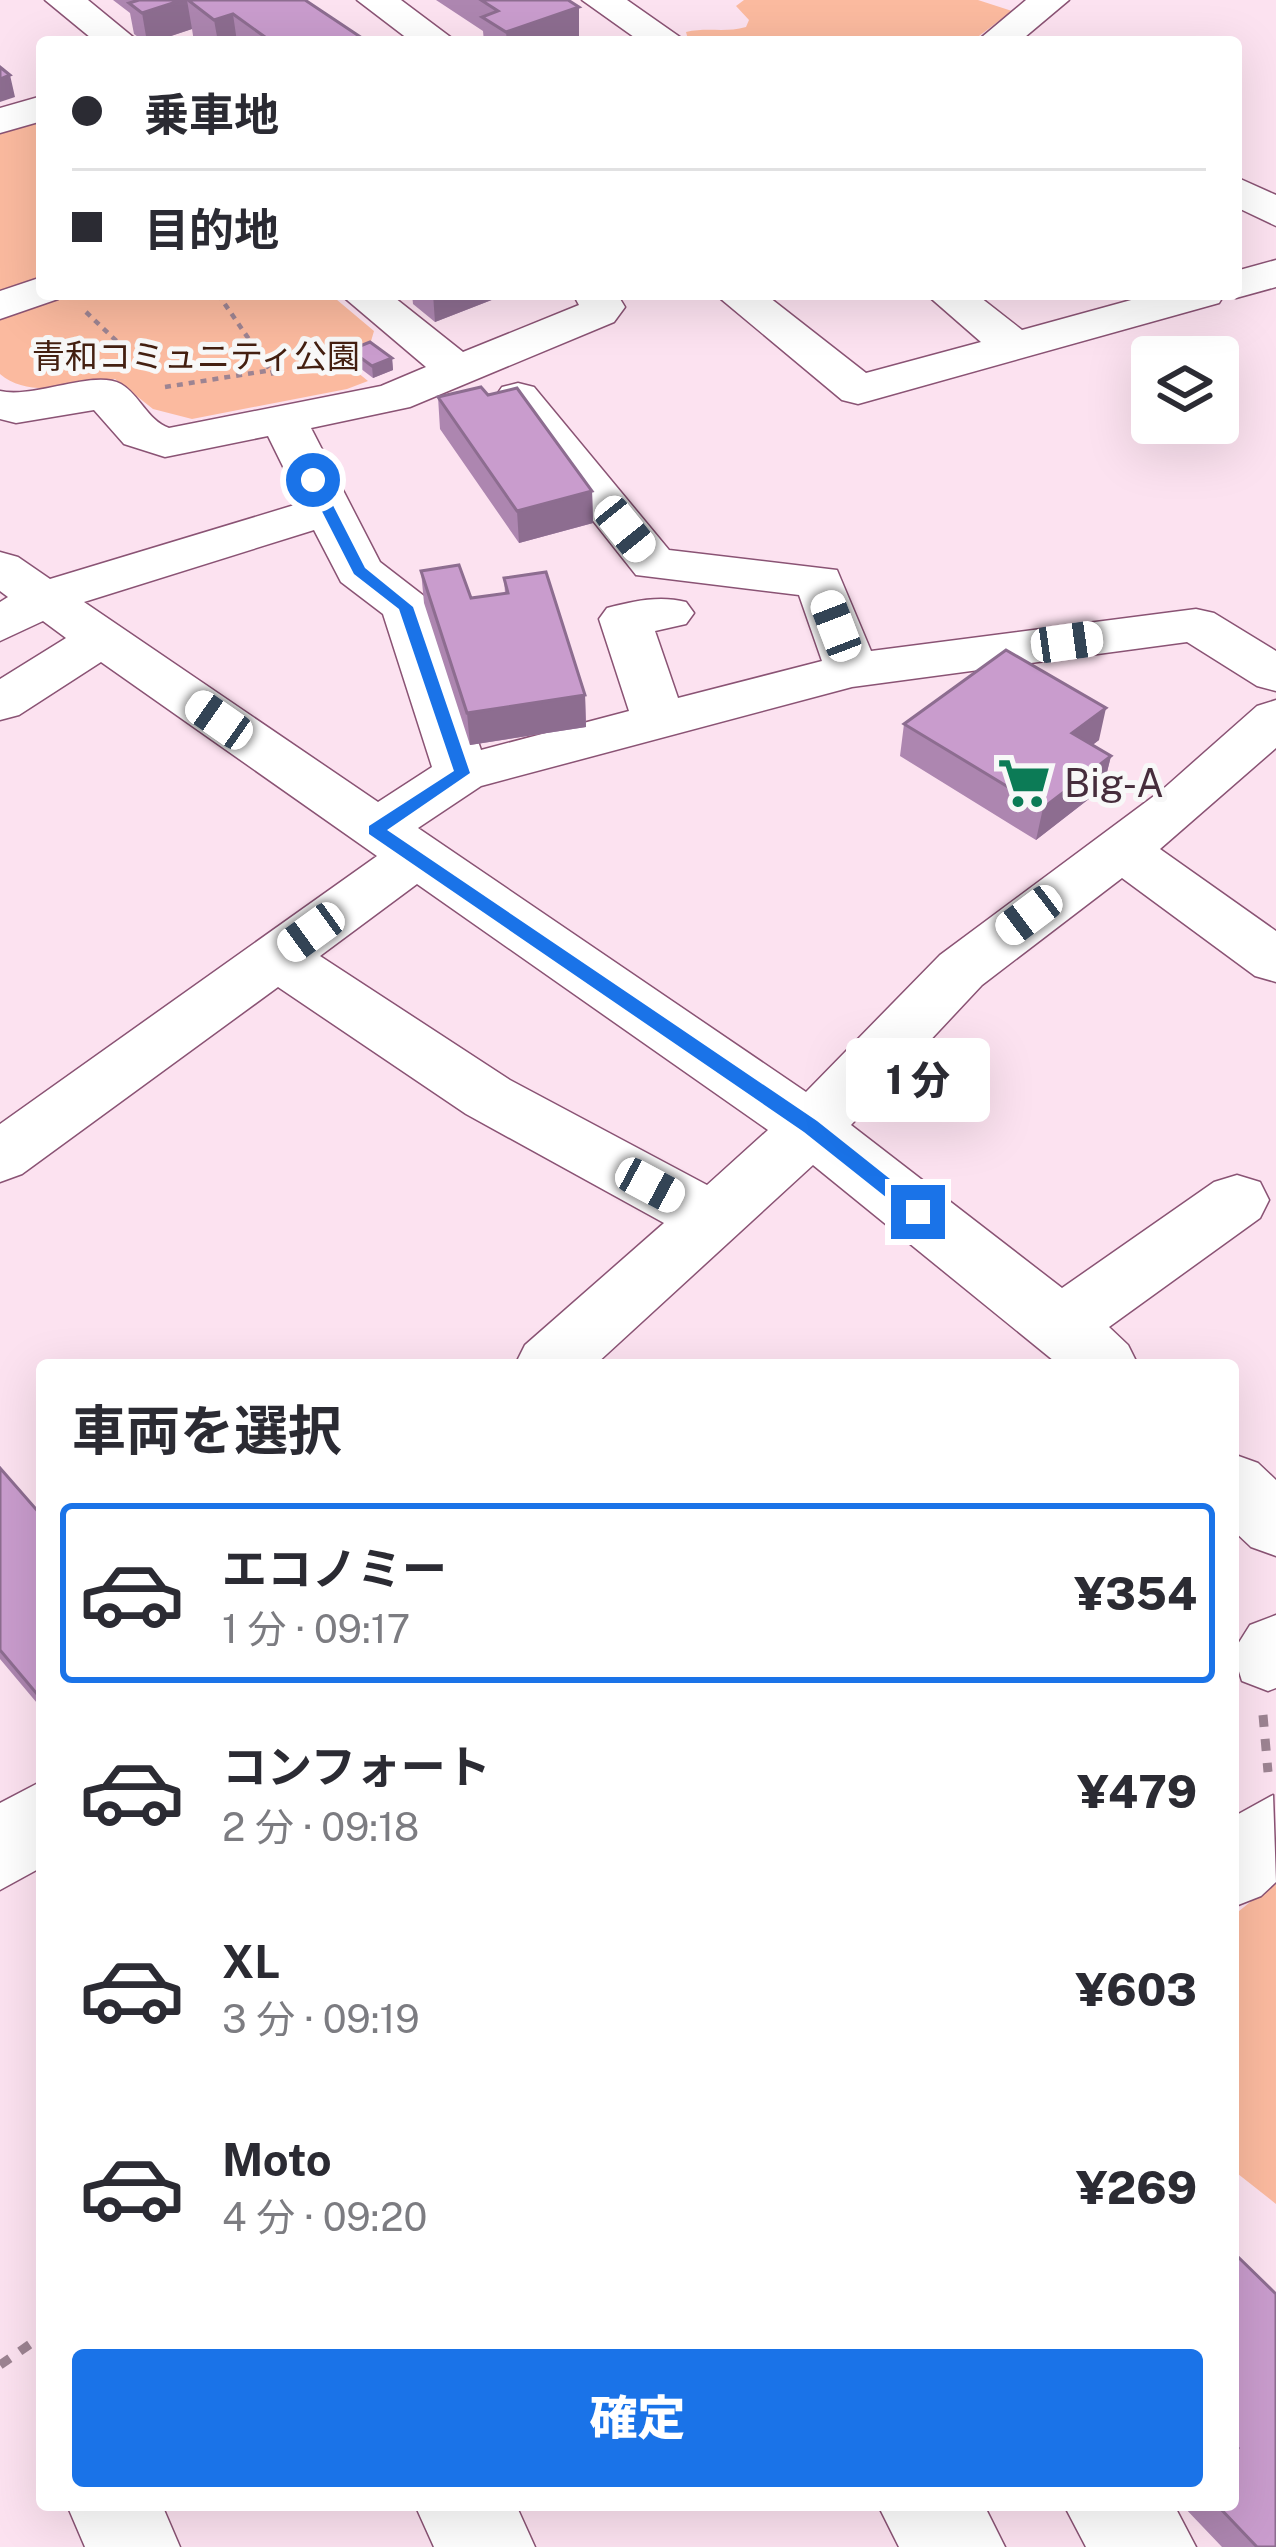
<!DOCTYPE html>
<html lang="ja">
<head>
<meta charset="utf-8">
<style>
  :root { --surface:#fff; --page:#f7f7f7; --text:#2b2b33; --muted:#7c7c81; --line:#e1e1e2; --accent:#1a73e8 }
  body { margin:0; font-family:"Public Sans","Noto Sans JP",sans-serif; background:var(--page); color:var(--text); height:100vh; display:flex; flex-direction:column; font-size:45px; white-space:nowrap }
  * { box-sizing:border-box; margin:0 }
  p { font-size:39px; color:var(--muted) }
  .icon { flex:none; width:66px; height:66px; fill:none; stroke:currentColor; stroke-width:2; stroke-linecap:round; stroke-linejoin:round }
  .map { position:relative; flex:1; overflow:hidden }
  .drawer { position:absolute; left:36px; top:1359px; width:1203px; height:1152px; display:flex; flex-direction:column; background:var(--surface); border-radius:12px; box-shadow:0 12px 48px #0002 }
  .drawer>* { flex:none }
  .banner { position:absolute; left:36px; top:36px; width:1206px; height:264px; border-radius:12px; box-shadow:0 12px 48px #0002; display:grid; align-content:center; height:264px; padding:0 36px; background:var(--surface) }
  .buttons { position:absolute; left:1131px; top:336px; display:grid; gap:24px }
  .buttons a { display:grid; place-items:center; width:108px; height:108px; border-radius:12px; background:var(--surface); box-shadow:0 12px 48px #0002; font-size:60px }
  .end { position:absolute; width:54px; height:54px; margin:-27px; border:15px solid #1a73e8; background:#fff; box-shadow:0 0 0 6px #fff }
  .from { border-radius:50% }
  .bubble { position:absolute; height:84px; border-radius:12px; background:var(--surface); box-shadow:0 12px 48px #0002; font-size:39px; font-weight:800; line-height:84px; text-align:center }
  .car { position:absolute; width:36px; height:72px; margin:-36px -18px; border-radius:15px; box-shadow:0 0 9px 3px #0007; background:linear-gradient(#fff 24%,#345 0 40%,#fff 0 76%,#345 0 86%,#fff 0) }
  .banner b { display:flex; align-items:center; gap:42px; height:114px; font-size:45px }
  .banner b+b { border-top:3px solid var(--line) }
  .banner i { width:30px; height:30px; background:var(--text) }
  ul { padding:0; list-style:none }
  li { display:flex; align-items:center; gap:36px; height:180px; margin:0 24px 18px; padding:0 12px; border:6px solid transparent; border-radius:12px }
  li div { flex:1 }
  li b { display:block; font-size:45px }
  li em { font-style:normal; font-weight:800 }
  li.selected { border-color:var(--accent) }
  li>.icon { width:108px; height:108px; stroke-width:1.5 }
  h2 { padding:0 36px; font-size:54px; line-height:144px }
  .button { display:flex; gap:24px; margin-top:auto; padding:24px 36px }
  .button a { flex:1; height:138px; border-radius:12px; background:var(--accent); color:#fff; font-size:48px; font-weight:800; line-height:138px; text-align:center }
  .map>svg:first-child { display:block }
  .green { fill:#fbba9f }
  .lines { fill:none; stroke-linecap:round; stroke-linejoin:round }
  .minor-casing { stroke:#8a5374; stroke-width:3 }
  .path-far1 { stroke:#9d8492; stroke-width:4.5; stroke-dasharray:6 6; stroke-linecap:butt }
  .path { stroke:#9d8492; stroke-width:9; stroke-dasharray:12 12; stroke-linecap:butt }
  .minor { fill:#fff; fill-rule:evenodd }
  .wall { fill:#ad86b0 }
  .shaded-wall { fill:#8d6d90 }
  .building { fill:#c99ccd; stroke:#8d6d90; stroke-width:3 }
  .route { fill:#1a73e8 }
  .labels { text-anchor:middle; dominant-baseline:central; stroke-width:10; stroke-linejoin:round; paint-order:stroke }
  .far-park-label { font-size:33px; fill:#442011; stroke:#f8f8f8 }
  .poi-label { font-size:39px; fill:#462d3c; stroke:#f8f8f8; text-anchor:start }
</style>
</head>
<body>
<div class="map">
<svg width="1276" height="2547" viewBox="0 0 1276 2547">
  <rect width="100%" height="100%" fill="#fce2f0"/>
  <!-- green -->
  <path class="green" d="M 744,0 L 978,0 L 1012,11 L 971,42 L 688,39 L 686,32 C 707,27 725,33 746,27 L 749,20 L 736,6 Z
    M 42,112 L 42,294 L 330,294 L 374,331 L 369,348 L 342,360 L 368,381 L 347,389 L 192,419 L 153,409 L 115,379 C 79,383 30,400 0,374 L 0,126 Z
    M 1276,1881 L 1276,2204 L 1233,2170 L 1233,1916 Z"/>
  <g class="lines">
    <!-- minor casing -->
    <g class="minor-casing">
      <path id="minor" d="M 45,0 L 88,0 L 139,42 L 96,42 Z
        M 357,0 L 401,0 L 457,42 L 412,42 Z
        M 582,0 L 627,0 L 687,42 L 641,42 Z
        M 1026,0 L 1069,0 L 1019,42 L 976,42 Z
        M 42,96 L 42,121 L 0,133 L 0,108 Z
        M 1236,177 L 1276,195 L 1276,226 L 1236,207 Z
        M 1276,260 L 1276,287 L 1236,298 L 1224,295 L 1219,303 L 858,404 L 842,400 L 715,294 L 765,294 L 866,373 L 981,342 L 926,294 L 976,294 L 1022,330 L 1153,294 L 1236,294 L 1236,271 Z
        M 42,277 L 42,294 L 61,294 L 58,299 L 0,319 L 0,291 Z
        M 340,294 L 390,294 L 463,352 L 579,305 L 573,294 L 617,294 L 625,307 L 614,322 L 410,407 L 311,428 L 380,562 L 424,596 L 432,607 L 481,750 L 629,711 L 599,619 L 607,608 C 633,601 660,595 686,602 L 694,613 L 686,624 L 655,631 L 678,698 L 822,661 L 799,595 L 636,575 L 495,397 L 502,387 L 518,383 L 534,387 L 669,550 L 837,570 L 871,651 L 1196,609 L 1214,613 L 1276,651 L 1276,691 L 1257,686 L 1187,642 L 852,687 L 481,786 L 418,828 L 806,1092 L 940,955 L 1162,790 L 1257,706 L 1276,700 L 1276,748 L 1160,849 L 1276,931 L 1276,982 L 1255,976 L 1122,878 L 982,985 L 851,1125 L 1062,1288 L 1214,1182 L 1237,1175 L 1260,1182 L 1269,1200 L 1260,1218 L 1109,1327 L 1128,1345 L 1138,1365 L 1059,1365 L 813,1165 L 595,1365 L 515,1365 L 525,1345 L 664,1223 L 466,1114 L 278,987 L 22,1174 L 0,1182 L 0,1124 L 377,856 L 101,662 L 19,715 L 0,720 L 0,679 L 66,638 L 43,621 L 0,641 L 0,602 L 8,597 L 0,591 L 0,552 L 18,557 L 50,579 L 301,503 L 268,436 L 165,457 L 124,444 L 94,410 L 16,423 L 0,419 L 0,391 C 34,399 94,369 121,384 C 140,395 147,420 169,428 L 381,386 L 426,367 ZM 314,530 L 341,582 L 383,614 L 432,767 L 378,802 L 84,602 ZM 417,884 L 768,1130 L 707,1185 L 510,1080 L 320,956 Z
        M 1233,1454 L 1258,1463 L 1276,1480 L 1276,1556 L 1251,1547 L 1233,1530 Z
        M 1276,1615 L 1276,1688 L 1268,1691 L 1242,1681 L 1233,1652 L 1250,1625 Z
        M 42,1781 L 42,1867 L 0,1890 L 0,1803 Z
        M 1273,1795 L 1276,1882 L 1261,1896 L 1233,1907 L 1233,1817 Z
        M 67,2505 L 162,2505 L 180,2547 L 85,2547 Z
        M 415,2505 L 516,2505 L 535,2547 L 434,2547 Z
        M 878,2505 L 984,2505 L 1005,2547 L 899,2547 Z
        M 1064,2505 L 1174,2505 L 1196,2547 L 1086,2547 Z"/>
    </g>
    <!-- path-far1 -->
    <path class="path-far1" d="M 218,294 L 272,373
      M 86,312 L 128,352
      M 165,387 L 272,370 L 274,377"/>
    <!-- path -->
    <path class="path" d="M 1263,1715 L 1268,1772
      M 0,2365 L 42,2336"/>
    <!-- minor -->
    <use href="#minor" class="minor"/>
  </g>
  <!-- wall -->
  <path class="wall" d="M 113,0 L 305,0 L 368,42 L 194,42 L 192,29 L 153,42 L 145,42 L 134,34 L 130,13 Z
    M 436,0 L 568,0 L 579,7 L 579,37 L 566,42 L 484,42 L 483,31 Z
    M 412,294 L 507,294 L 435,322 L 413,304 Z
    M 350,350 L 392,358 L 393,370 L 373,378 L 352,362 Z
    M 488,395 L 592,491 L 593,523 L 519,543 L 440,429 L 438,397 Z
    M 421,571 L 471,598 L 505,593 L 504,578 L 585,695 L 586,727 L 470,745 L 424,603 Z
    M 904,724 L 1099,740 L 1092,745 L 1111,756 L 1103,788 L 1036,840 L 900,756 Z
    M 0,1468 L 42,1516 L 42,1709 L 0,1659 Z
    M 1233,2252 L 1276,2547 L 1222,2547 L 1182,2505 L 1233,2505 Z"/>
  <!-- shaded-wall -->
  <path class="shaded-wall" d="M 182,0 L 187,0 L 192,29 L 153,42 L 147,42 L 142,13 Z
    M 579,7 L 579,37 L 566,42 L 507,42 L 506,32 Z
    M 233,14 L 237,42 L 218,42 L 214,20 Z
    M 10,75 L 15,97 L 0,102 L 0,79 Z
    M 433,294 L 507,294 L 435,322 Z
    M 392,358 L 393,370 L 373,378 L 372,366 Z
    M 592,491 L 593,523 L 519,543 L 517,511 Z
    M 585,695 L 586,727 L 470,745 L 467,713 Z
    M 1106,708 L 1099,740 L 1066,766 L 1072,733 Z
    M 1111,756 L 1103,788 L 1036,840 L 1043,808 Z"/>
  <!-- building -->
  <path class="building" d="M 139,0 L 182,0 L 142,13 L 129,3 Z
    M 188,0 L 305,0 L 368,42 L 272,42 L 233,14 L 214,20 Z
    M 481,0 L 568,0 L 579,7 L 506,32 L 482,17 L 498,11 Z
    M 0,67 L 10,75 L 0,79 Z
    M 370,342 L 392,358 L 372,366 L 350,350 Z
    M 481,387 L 488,395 L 517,388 L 592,491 L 517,511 L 438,397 Z
    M 459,565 L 471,598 L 508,593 L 504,578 L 546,572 L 585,695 L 467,713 L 421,571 Z
    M 1006,650 L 1106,708 L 1072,733 L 1111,756 L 1043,808 L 904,724 Z
    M 0,1468 L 42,1516 L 42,1700 L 0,1650 Z
    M 1233,2252 L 1276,2294 L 1276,2547 L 1257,2547 L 1217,2505 L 1233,2505 L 1233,2454 L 1238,2448 L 1233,2443 Z"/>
  <!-- route -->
  <path class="route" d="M 313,476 L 320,480 L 365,568 L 413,607 L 470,773 L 387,830 L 817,1121 L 924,1206 L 924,1217 L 911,1217 L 804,1132 L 369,834 L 369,826 L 454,771 L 399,609 L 354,574 L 306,480 Z"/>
  <!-- icons -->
  <defs>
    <g id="supermarket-bare" transform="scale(4.14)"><path d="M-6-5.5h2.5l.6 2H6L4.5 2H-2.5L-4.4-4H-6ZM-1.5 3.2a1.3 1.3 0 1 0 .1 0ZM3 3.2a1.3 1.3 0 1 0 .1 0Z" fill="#0c7b56" stroke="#f8f8f8" stroke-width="2.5" paint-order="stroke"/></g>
  </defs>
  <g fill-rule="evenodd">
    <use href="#supermarket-bare" x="1024" y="783"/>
  </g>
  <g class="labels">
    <!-- far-park labels -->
    <g class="far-park-label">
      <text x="196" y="356">青和コミュニティ公園</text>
    </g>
    <!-- poi labels -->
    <g class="poi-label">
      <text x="1064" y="783">Big-A</text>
    </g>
  </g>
</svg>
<div class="buttons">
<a><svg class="icon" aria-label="layers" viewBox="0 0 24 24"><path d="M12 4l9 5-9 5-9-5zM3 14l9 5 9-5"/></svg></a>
</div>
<i class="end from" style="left:313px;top:480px"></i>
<i class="end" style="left:918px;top:1212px"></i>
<div class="bubble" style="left:846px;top:1038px;width:144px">1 分</div>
<i class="car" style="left:625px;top:529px;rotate:141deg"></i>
<i class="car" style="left:836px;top:626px;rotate:339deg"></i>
<i class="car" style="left:1067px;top:642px;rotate:82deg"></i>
<i class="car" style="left:219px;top:720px;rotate:305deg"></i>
<i class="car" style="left:1029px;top:915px;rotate:233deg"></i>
<i class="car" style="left:311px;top:932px;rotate:234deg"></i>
<i class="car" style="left:650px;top:1185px;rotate:118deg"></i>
<div class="banner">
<b><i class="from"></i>乗車地</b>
<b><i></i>目的地</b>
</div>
<section class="drawer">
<h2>車両を選択</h2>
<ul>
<li class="selected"><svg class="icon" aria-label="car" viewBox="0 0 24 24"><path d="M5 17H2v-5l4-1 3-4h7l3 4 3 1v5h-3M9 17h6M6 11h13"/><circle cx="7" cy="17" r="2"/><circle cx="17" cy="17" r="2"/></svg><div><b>エコノミー</b><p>1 分 · 09:17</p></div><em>¥354</em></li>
<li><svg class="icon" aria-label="car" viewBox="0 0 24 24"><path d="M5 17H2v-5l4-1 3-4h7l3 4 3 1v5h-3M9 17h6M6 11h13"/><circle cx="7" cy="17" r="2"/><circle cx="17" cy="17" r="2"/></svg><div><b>コンフォート</b><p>2 分 · 09:18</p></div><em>¥479</em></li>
<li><svg class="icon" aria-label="car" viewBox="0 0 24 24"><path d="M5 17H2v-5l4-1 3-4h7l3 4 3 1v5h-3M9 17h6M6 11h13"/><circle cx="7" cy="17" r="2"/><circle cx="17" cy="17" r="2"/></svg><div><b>XL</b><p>3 分 · 09:19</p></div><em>¥603</em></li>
<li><svg class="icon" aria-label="car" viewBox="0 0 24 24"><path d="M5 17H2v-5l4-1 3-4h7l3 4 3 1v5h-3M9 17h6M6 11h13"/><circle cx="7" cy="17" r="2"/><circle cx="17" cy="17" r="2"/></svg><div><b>Moto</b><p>4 分 · 09:20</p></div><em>¥269</em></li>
</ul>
<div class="button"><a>確定</a></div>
</section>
</div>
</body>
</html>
